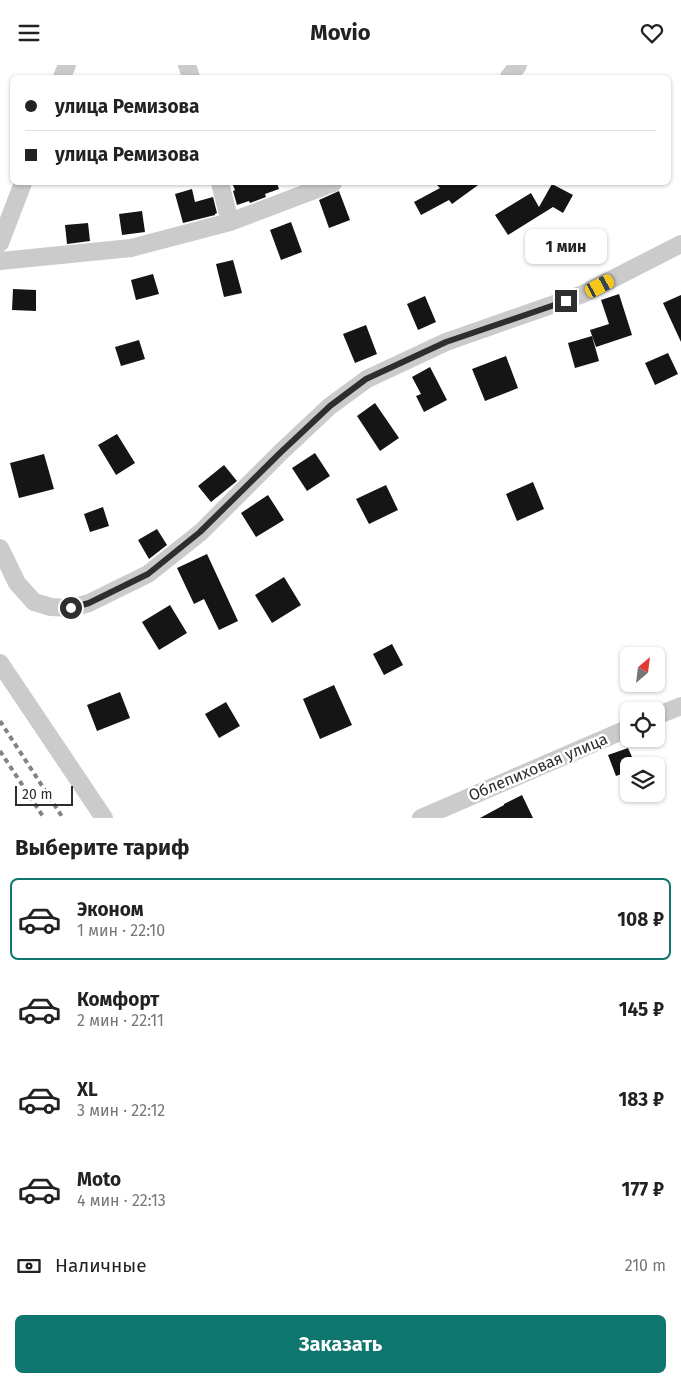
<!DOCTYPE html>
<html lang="ru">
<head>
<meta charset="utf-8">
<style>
  :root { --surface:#fff; --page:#f6f6f6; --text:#222; --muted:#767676; --line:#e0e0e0; --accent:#0f766e }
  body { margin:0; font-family:"Fira Sans",sans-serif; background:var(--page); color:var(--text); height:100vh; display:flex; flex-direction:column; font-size:19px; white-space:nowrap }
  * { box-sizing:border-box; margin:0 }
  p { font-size:16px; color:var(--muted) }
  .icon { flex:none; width:28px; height:28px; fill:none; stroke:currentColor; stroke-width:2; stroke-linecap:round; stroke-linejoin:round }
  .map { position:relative; height:753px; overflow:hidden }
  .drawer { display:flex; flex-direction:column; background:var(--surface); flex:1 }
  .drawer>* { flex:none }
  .banner { position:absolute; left:10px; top:10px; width:661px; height:110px; border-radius:8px; box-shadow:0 1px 4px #0004; display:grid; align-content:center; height:110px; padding:0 15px; background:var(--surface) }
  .needle { width:32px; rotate:28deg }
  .controls { position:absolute; left:620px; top:582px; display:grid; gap:10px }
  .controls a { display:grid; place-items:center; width:45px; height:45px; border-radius:8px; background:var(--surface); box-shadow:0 1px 4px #0004; font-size:25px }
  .scale { position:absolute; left:15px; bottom:12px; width:58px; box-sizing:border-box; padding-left:5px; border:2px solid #2e2e2e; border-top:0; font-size:14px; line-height:18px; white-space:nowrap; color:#2e2e2e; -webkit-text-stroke:4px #fff; paint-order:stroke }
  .end { position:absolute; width:22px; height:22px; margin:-11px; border:6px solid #2e2e2e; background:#fff; box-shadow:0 0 0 2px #fff }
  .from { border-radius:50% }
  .bubble { position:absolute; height:35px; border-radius:8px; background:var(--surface); box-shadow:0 1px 4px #0004; font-size:16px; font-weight:700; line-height:35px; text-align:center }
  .car { position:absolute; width:15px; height:30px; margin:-15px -8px; border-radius:6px; box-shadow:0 0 4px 1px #0007; background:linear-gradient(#f5c518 24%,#345 0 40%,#f5c518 0 76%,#345 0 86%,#f5c518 0) }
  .banner b { display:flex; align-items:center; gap:18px; height:48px; font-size:19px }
  .banner b+b { border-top:1px solid var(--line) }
  .banner i { width:12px; height:12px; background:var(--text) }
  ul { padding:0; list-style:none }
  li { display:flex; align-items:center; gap:15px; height:82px; margin:0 10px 8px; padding:0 5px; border:2px solid transparent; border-radius:8px }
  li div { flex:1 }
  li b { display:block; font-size:19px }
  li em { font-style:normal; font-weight:700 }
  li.on { border-color:var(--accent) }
  li>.icon { width:45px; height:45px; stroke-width:1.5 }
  h2 { padding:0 15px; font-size:22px; line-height:60px }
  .pay { display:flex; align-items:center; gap:12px; height:55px; padding:0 15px; font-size:19px }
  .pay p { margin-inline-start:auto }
  .action { display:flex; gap:10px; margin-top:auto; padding:10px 15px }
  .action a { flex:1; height:58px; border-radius:8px; background:var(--accent); color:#fff; font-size:20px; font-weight:700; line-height:58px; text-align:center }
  header { display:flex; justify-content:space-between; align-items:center; height:65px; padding:0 15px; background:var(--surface); font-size:22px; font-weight:700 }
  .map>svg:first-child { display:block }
  .building { fill:#151515 }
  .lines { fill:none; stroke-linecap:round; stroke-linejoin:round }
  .minor { stroke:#cbcbcb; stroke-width:18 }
  .rail { stroke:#838383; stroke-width:4; stroke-dasharray:5 4; stroke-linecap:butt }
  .route { stroke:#2e2e2e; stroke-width:6 }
  .labels { text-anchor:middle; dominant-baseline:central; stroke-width:5; stroke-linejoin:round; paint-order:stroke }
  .street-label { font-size:16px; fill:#2e2e2e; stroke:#fff }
</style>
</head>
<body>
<header><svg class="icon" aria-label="menu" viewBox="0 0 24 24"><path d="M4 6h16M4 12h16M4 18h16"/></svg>Movio<svg class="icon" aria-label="heart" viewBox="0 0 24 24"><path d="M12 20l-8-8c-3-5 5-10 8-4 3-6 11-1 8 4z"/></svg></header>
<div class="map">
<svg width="681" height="753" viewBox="0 0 681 753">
  <rect width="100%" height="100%" fill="#fff"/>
  <!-- building -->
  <path class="building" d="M 232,118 L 277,118 L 279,124 L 265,129 L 266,132 L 250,138 L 249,136 L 237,140 L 233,126 L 235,125 Z
    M 435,118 L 481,118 L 452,139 L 449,135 L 421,150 L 414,137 L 440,123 Z
    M 552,119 L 573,130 L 563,148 L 553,142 L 508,170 L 495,150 L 531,128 L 539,142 Z
    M 192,124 L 195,137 L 213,132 L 217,148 L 215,149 L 215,150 L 183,158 L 175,129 Z
    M 339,126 L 350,155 L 329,163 L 319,135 Z
    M 142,146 L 145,167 L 122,170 L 119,149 Z
    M 291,157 L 302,187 L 281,195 L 270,165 Z
    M 88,158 L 90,176 L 67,179 L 65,160 Z
    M 233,195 L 242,228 L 224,232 L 216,199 Z
    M 153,209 L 159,229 L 136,235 L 131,215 Z
    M 13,224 L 36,225 L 36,246 L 12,245 Z
    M 619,229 L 632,270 L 596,282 L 590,265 L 609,259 L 601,235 Z
    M 681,230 L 681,277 L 663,238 Z
    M 425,231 L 436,257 L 418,265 L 407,239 Z
    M 366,260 L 377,289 L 355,298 L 343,269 Z
    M 592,271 L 599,296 L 575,303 L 568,278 Z
    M 139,275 L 145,294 L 121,301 L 115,282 Z
    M 668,288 L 678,309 L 655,320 L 645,298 Z
    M 506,291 L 518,323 L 485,336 L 472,304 Z
    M 430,302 L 447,335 L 424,347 L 416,331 L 421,329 L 412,312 Z
    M 375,338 L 399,373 L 380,386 L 357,351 Z
    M 117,369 L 135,398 L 116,410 L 98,380 Z
    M 315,388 L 330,411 L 307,426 L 292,403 Z
    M 44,389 L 54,424 L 19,433 L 10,398 Z
    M 224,400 L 237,416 L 211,437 L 198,421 Z
    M 533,417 L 544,444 L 517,456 L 506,429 Z
    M 386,420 L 398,445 L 369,459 L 356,434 Z
    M 268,430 L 284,455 L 256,472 L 241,448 Z
    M 103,442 L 109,461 L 90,467 L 84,449 Z
    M 157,464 L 167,480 L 149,494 L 138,475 Z
    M 207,489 L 238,556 L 219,565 L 204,534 L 194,539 L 177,503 Z
    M 284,512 L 301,540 L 272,558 L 255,530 Z
    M 170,540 L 187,568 L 159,585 L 142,557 Z
    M 392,579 L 403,600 L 384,610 L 373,589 Z
    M 334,620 L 352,660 L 320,674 L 303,634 Z
    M 120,627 L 130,653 L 97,666 L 87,640 Z
    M 226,637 L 240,661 L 219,673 L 205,649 Z
    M 628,683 L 636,701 L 629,701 L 629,706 L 616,711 L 608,690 Z
    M 522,730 L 533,753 L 480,753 L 504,740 L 504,739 Z"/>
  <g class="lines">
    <!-- minor -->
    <path class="minor" d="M 187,0 L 191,12
      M 62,12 L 67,0
      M 509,12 L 518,0
      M 220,118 L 230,157
      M 0,178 L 23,118
      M 0,196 L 131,183 L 230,157 L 333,118
      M 0,483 L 17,518 L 34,537 L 51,542 L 71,543 L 89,538 L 148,509 L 201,467 L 280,388 L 330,341 L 367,314 L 446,277 L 583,229 L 681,179
      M 0,598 L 104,753
      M 656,651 L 681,641
      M 421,753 L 629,663"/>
    <!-- rail -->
    <path class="rail" d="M 0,656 L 63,753
      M 0,686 L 44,753"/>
  </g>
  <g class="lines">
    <!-- route -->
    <path class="route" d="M 71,543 L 89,538 L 148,509 L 200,467 L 280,388 L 330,341 L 366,314 L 446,277 L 566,236"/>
  </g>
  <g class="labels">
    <!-- street labels -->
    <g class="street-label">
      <text transform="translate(538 702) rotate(-23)">Облепиховая улица</text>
    </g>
  </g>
</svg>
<div class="controls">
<a><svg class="needle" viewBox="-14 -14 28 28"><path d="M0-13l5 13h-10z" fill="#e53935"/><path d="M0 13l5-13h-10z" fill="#767676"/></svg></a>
<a><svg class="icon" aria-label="locate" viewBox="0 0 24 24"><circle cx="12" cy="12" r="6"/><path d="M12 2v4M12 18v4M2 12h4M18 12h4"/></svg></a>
<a><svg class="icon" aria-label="layers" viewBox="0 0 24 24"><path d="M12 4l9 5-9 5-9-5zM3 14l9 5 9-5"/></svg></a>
</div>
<div class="scale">20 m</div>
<i class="end from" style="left:71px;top:543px"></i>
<i class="end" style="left:566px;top:236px"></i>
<div class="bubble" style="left:525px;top:164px;width:82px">1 мин</div>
<i class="car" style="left:600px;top:221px;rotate:62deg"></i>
<div class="banner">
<b><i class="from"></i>улица Ремизова</b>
<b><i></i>улица Ремизова</b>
</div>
</div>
<section class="drawer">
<h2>Выберите тариф</h2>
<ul>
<li class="on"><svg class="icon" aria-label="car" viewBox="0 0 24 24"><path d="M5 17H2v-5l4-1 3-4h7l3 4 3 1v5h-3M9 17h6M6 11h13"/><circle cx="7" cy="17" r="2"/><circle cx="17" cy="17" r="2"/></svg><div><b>Эконом</b><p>1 мин · 22:10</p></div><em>108 ₽</em></li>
<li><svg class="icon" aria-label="car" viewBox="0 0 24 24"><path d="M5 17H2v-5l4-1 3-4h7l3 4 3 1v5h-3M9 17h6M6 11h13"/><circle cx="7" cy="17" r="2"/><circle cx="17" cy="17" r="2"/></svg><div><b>Комфорт</b><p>2 мин · 22:11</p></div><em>145 ₽</em></li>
<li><svg class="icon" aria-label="car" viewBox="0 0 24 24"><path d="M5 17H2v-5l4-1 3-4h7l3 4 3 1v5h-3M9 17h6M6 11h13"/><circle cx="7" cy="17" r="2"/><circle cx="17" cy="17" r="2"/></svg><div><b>XL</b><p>3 мин · 22:12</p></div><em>183 ₽</em></li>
<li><svg class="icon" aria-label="car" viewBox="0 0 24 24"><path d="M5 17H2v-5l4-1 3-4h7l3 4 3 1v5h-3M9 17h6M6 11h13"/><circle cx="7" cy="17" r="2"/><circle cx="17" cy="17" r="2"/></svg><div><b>Moto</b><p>4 мин · 22:13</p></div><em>177 ₽</em></li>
</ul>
<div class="pay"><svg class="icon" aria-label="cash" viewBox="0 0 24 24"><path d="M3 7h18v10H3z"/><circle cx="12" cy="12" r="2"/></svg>Наличные<p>210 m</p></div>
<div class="action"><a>Заказать</a></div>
</section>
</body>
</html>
